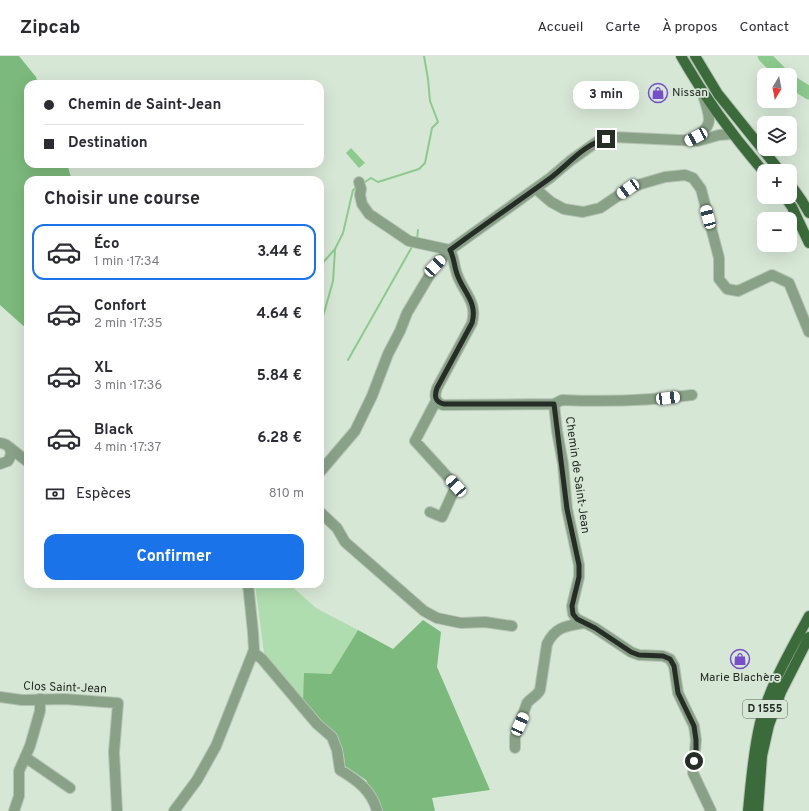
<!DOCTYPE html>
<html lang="fr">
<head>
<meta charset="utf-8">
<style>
  :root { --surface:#fff; --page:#f2f2f3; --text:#2b2b33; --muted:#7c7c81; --line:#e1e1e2; --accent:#1a73e8 }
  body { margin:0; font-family:Overpass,sans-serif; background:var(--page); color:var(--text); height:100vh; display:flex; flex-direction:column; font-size:15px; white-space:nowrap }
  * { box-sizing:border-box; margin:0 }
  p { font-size:13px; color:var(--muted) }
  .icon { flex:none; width:22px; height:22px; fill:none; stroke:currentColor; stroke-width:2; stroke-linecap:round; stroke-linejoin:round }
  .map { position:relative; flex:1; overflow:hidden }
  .details { position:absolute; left:24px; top:120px; width:300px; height:412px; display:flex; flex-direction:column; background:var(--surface); border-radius:12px; box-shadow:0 4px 16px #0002 }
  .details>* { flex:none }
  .hud { position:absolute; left:24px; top:24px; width:300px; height:88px; border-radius:12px; box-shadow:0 4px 16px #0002; display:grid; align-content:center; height:88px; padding:0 20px; background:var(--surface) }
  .needle { width:26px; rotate:190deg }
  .tools { position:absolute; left:757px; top:12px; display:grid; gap:8px }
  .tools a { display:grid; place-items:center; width:40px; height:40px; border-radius:8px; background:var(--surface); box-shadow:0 4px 16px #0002; font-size:20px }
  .end { position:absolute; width:18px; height:18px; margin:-9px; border:5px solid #262d26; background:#fff; box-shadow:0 0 0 2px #fff }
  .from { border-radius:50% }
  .bubble { position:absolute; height:28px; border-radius:12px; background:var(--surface); box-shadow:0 4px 16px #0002; font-size:13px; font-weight:700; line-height:28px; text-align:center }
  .car { position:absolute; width:12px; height:24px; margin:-12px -6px; border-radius:5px; box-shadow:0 0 3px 1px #0007; background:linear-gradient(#fff 24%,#345 0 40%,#fff 0 76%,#345 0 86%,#fff 0) }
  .hud b { display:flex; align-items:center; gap:14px; height:38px; font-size:15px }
  .hud b+b { border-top:1px solid var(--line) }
  .hud i { width:10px; height:10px; background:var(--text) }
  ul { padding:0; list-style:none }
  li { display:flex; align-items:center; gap:12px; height:56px; margin:0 8px 6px; padding:0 12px; border:2px solid transparent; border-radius:12px }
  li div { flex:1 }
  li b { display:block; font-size:15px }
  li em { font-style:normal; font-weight:700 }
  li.on { border-color:var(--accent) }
  li>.icon { width:36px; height:36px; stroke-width:1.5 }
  h2 { padding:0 20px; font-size:18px; line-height:48px }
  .pay { display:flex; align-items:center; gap:10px; height:44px; padding:0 20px; font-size:15px }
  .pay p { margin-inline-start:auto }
  .action { display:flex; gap:8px; margin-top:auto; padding:8px 20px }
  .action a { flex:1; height:46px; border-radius:12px; background:var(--accent); color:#fff; font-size:16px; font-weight:700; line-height:46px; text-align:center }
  header { display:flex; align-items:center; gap:24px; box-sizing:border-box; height:56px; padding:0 20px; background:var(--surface); border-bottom:1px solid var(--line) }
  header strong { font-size:19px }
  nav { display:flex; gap:22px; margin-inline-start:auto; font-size:14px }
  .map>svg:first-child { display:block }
  .green { fill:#b0ddaf }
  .forest { fill:#7cb97c }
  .water { fill:#8dca8d }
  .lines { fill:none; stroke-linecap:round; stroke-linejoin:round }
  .stream { stroke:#8dca8d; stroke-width:2 }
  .river { stroke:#8dca8d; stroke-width:13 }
  .minor-casing { stroke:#b4c2b3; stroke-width:12 }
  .major-casing { stroke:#b4c2b3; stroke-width:12 }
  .minor { stroke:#88a187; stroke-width:10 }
  .major { stroke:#3b6b3b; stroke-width:10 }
  .route { stroke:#262d26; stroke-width:5 }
  .labels { text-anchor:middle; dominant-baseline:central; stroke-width:3.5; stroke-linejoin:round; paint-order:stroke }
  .shield { fill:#d7e7d6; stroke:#5b655b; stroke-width:1 }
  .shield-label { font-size:11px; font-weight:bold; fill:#262d26 }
  .poi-label { font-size:12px; fill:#262d26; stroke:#d7e7d6; text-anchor:start }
  .street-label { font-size:12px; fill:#262d26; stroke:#d7e7d6 }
</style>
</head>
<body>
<header>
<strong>Zipcab</strong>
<nav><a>Accueil</a><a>Carte</a><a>À propos</a><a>Contact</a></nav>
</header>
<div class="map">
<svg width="809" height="755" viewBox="0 0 809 755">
  <rect width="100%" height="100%" fill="#d7e7d6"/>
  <!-- green -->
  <path class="green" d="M 255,528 L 289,528 L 316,552 L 358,574 L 331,618 L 303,645 L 264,597 Z"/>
  <!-- forest -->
  <path class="forest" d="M 0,0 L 19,0 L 36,21 L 38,28 L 28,28 L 28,108 L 67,108 L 71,121 L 71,124 L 28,124 L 28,274 L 0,249 Z
    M 423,564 L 441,576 L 437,611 L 490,734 L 432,742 L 435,755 L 381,755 L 380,751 L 366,724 L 345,710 L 344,699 L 337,679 L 320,664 L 303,645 L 304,617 L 331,618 L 358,574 L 393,593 Z"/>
  <!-- water -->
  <path class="water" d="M 351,92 L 365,107 L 359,112 L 346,97 Z"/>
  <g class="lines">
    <!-- stream -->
    <path class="stream" d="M 362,128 L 371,122 L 378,126 L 419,113 L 425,107 L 432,72 L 438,66 L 430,45 L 428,23 L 424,0
      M 417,183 L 418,174
      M 320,210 L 335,193 L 343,177 L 353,134 L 357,132
      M 320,271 L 333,225 L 335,194
      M 348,304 L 413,189"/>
    <!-- river -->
    <path class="river" d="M 764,0 L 783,19
      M 790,25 L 809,37"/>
    <!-- minor casing -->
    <g class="minor-casing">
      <path id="minor" d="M 692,83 C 717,70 709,59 702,36
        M 359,126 L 361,133 L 360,139 L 362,148 L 369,158 L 409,185 L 450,194
        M 536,133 L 551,146 L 564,153 L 583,156 L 600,152 L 628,133 L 641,128 L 665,121 L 685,119 L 693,122 L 701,133 L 719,202 L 719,223 L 727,233 L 738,235 L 772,219 L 789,227 L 809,276
        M 450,194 C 454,201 454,210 457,218 C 463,236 478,246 472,267 L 437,332 C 434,340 435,346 443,349 L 554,348 L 557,375 L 563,408 L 567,453 L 579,509 L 579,521 L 572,550 L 573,558 L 577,563 L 595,572 L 631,596 L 639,599 L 663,600 L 670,603 L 674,610 L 678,637 L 694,670 L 696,684 L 693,717 L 711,755
        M 554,348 L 562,344 C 607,346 647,345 692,339
        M 0,387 C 10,388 14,396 8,405 L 0,408
        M 9,391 L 28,406
        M 320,416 L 355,375 L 372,340 L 388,298 L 400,275 L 407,257 L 435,210 L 450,194 L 550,122 L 570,105 L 598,85 L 614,81 L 698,85 L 719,79 L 732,78
        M 320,456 L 337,472 L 345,486 L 424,555 L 437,562 L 461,567 L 485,566 L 512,570
        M 430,456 L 442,461 L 456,430 L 415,385 L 436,345
        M 253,596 L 262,603 L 317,668 L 332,681 L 337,694 L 340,714 C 357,724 372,735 377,755
        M 0,641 L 22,644 L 64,643 L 118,647 L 114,696 L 117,755
        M 515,692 L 515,681 L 527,647 C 531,642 537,640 540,634 L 547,588 C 555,571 566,570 583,567
        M 25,701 L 70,732
        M 14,755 L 19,740 L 19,715 L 30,690 L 40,655 L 40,643
        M 174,755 L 197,724 L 216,690 L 254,594 L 253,576 L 248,528"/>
    </g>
    <!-- major casing -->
    <g class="major-casing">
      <path id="major" d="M 681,0 C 705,42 732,79 764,116
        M 695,0 L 718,38 L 780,115
        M 790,128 L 802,145 L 809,157
        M 785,141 L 792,151 L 809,187
        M 748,755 C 751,725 753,696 760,667 C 770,629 791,594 809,560
        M 758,755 L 762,700 L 769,669 L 781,636 L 809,581"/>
    </g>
    <!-- minor -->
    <use href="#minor" class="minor"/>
    <!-- major -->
    <use href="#major" class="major"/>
  </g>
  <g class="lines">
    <!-- route -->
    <path class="route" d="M 606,83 C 584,88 567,110 549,123 C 516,147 482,170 450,194 C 454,201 454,210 457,218 C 463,236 478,246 472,267 L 437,332 C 434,340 435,346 444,348 L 554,348 L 567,453 L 579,509 L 579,521 L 572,550 L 573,558 L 577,563 L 595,572 L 631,596 L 639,599 L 663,600 L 670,603 L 674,610 L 678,637 L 694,670 L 696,684 L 696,697 L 694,705"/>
  </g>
  <!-- icons -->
  <defs>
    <g id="shop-ring" transform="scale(1)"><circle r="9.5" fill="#d7e7d6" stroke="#764fc8" stroke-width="1.5"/><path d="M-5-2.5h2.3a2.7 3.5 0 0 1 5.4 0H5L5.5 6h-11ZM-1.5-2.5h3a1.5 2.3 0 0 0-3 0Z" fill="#764fc8"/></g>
  </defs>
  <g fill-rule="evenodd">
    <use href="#shop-ring" x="658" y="37"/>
    <use href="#shop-ring" x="740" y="603"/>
  </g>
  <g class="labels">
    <!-- shield labels -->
    <rect class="shield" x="743" y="644" width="44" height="18" rx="3"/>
    <g class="shield-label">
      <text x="765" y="653">D 1555</text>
    </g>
    <!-- poi labels -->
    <g class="poi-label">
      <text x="672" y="37">Nissan</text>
      <text x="740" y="622" text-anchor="middle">Marie Blachère</text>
    </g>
    <!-- street labels -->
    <g class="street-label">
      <text transform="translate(577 419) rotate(82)">Chemin de Saint-Jean</text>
      <text transform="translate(65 632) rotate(2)">Clos Saint-Jean</text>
    </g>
  </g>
</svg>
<div class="tools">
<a><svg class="needle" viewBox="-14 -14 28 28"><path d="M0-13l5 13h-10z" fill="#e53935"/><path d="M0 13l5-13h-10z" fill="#7c7c81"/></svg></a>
<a><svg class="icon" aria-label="layers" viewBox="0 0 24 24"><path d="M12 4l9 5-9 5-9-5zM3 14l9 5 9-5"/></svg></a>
<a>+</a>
<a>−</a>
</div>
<i class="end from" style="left:694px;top:705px"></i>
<i class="end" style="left:606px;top:83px"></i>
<div class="bubble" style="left:573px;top:25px;width:66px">3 min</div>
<i class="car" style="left:696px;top:81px;rotate:242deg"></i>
<i class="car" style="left:628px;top:133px;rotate:235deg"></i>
<i class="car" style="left:708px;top:161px;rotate:345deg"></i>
<i class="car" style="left:435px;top:210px;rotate:43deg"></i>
<i class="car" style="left:668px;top:342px;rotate:83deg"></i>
<i class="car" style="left:456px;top:430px;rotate:318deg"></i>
<i class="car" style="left:520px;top:668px;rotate:24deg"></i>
<div class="hud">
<b><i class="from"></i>Chemin de Saint-Jean</b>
<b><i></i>Destination</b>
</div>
<section class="details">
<h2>Choisir une course</h2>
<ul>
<li class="on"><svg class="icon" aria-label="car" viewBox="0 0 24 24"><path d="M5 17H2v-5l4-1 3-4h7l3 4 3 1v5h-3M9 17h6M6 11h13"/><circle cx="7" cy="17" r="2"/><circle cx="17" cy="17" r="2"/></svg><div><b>Éco</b><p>1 min · 17:34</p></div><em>3.44 €</em></li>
<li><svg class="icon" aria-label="car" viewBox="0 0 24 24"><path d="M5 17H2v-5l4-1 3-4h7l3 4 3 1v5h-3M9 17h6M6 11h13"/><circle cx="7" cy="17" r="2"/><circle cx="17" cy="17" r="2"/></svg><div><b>Confort</b><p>2 min · 17:35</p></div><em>4.64 €</em></li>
<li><svg class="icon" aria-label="car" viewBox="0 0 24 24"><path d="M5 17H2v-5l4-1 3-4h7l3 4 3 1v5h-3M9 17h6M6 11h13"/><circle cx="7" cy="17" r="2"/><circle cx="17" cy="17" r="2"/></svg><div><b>XL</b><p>3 min · 17:36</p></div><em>5.84 €</em></li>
<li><svg class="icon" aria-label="car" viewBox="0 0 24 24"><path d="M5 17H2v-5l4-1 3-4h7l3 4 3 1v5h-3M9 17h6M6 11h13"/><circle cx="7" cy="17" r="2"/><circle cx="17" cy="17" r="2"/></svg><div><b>Black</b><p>4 min · 17:37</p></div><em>6.28 €</em></li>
</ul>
<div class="pay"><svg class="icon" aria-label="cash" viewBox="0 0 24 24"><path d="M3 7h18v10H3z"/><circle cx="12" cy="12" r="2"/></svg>Espèces<p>810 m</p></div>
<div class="action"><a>Confirmer</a></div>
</section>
</div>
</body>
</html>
